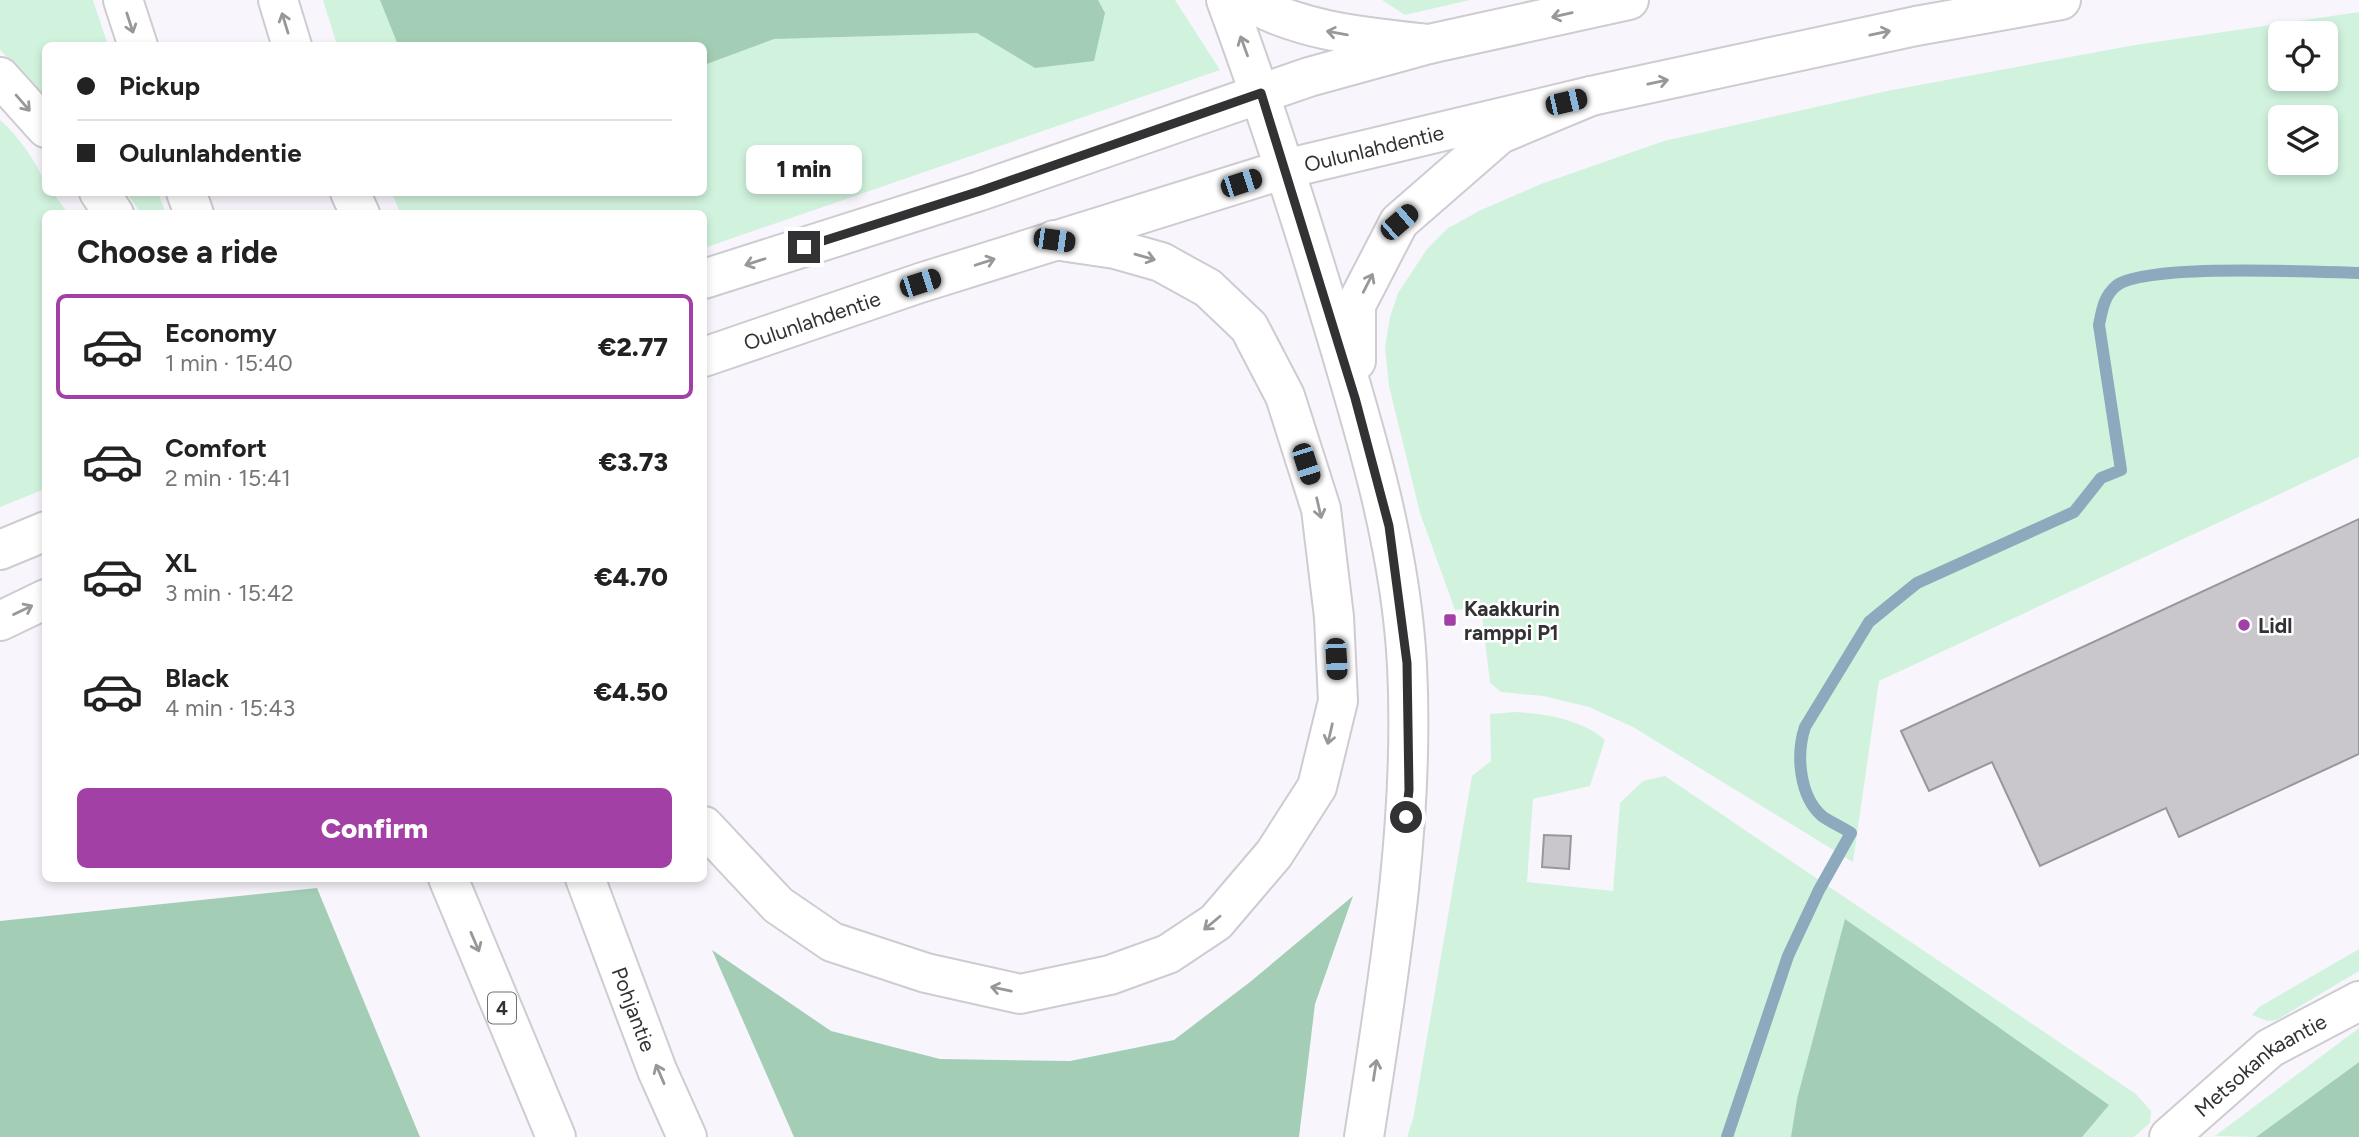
<!DOCTYPE html>
<html lang="en">
<head>
<meta charset="utf-8">
<style>
  :root { --surface:#fff; --page:#f6f6f6; --text:#222; --muted:#767676; --line:#e0e0e0; --accent:#a340a6 }
  body { margin:0; font-family:Figtree,sans-serif; background:var(--page); color:var(--text); height:100vh; display:flex; flex-direction:column; font-size:26px; white-space:nowrap }
  * { box-sizing:border-box; margin:0 }
  p { font-size:23px; color:var(--muted) }
  .icon { flex:none; width:38px; height:38px; fill:none; stroke:currentColor; stroke-width:2; stroke-linecap:round; stroke-linejoin:round }
  .map { position:relative; flex:1; overflow:hidden }
  .sheet { position:absolute; left:42px; top:210px; width:665px; height:672px; display:flex; flex-direction:column; background:var(--surface); border-radius:10px; box-shadow:0 4px 10px #0003 }
  .sheet>* { flex:none }
  .banner { position:absolute; left:42px; top:42px; width:665px; height:154px; border-radius:10px; box-shadow:0 4px 10px #0003; display:grid; align-content:center; height:154px; padding:0 35px; background:var(--surface) }
  .buttons { position:absolute; left:2268px; top:21px; display:grid; gap:14px }
  .buttons a { display:grid; place-items:center; width:70px; height:70px; border-radius:10px; background:var(--surface); box-shadow:0 4px 10px #0003; font-size:35px }
  .end { position:absolute; width:32px; height:32px; margin:-16px; border:9px solid #323133; background:#fff; box-shadow:0 0 0 4px #fff }
  .from { border-radius:50% }
  .bubble { position:absolute; height:49px; border-radius:10px; background:var(--surface); box-shadow:0 4px 10px #0003; font-size:23px; font-weight:800; line-height:49px; text-align:center }
  .car { position:absolute; width:21px; height:42px; margin:-21px -10px; border-radius:9px; box-shadow:0 0 5px 2px #0007; background:linear-gradient(#222 24%,#8ab4d8 0 40%,#222 0 76%,#8ab4d8 0 86%,#222 0) }
  .banner b { display:flex; align-items:center; gap:24px; height:66px; font-size:26px }
  .banner b+b { border-top:2px solid var(--line) }
  .banner i { width:18px; height:18px; background:var(--text) }
  ul { padding:0; list-style:none }
  li { display:flex; align-items:center; gap:21px; height:105px; margin:0 14px 10px; padding:0 21px; border:4px solid transparent; border-radius:10px }
  li div { flex:1 }
  li b { display:block; font-size:26px }
  li em { font-style:normal; font-weight:800 }
  li.selected { border-color:var(--accent) }
  li>.icon { width:63px; height:63px; stroke-width:1.5 }
  h2 { padding:0 35px; font-size:32px; line-height:84px }
  .button { display:flex; gap:14px; margin-top:auto; padding:14px 35px }
  .button a { flex:1; height:80px; border-radius:10px; background:var(--accent); color:#fff; font-size:28px; font-weight:800; line-height:80px; text-align:center }
  .map>svg:first-child { display:block }
  .green { fill:#d1f3de; fill-rule:evenodd }
  .forest { fill:#a3ceb5 }
  .lines { fill:none; stroke-linecap:round; stroke-linejoin:round }
  .stream { stroke:#8da9be; stroke-width:12 }
  .building { fill:#cac7cc; stroke:#9a979c; stroke-width:2 }
  .tertiary-casing { stroke:#cecbd1; stroke-width:42 }
  .secondary-casing { stroke:#cecbd1; stroke-width:42 }
  .motorway-casing { stroke:#cecbd1; stroke-width:42 }
  .tertiary { stroke:#fff; stroke-width:38 }
  .secondary { stroke:#fff; stroke-width:38 }
  .motorway { stroke:#fff; stroke-width:38 }
  .oneway { stroke:#989899 }
  .route { stroke:#323133; stroke-width:9 }
  .poi-dot { fill:#a340a6; stroke:#fff; stroke-width:2.5 }
  .labels { text-anchor:middle; dominant-baseline:central; stroke-width:5; stroke-linejoin:round; paint-order:stroke }
  .shield { fill:#fff; stroke:#706f70; stroke-width:2 }
  .shield-label { font-size:19px; font-weight:bold; fill:#323133 }
  .street-label { font-size:21px; fill:#323133; stroke:#fff }
  .poi-label { font-size:21px; font-weight:bold; fill:#323133; stroke:#fff; text-anchor:start }
</style>
</head>
<body>
<div class="map">
<svg width="2359" height="1137" viewBox="0 0 2359 1137">
  <rect width="100%" height="100%" fill="#f8f6fc"/>
  <!-- green -->
  <path class="green" d="M 0,0 L 93,0 L 108,45 L 46,46 L 45,96 L 0,50 Z
    M 323,0 L 1175,0 L 1220,70 L 704,248 L 704,214 L 400,213 L 392,193 L 704,192 L 704,46 L 337,45 Z
    M 1382,0 L 1470,0 L 1405,15 Z
    M 2359,12 L 2359,457 L 1879,681 L 1853,862 L 1633,727 L 1589,707 L 1543,696 L 1501,692 L 1490,683 L 1481,607 L 1455,610 L 1420,513 L 1389,386 L 1385,347 L 1390,317 L 1398,293 L 1427,249 L 1448,228 L 1481,210 L 1541,184 L 1664,141 L 1887,91 L 2135,45 ZM 2280,33 L 2326,33 L 2326,79 L 2280,79 ZM 2326,117 L 2326,163 L 2280,163 L 2280,117 Z
    M 0,120 C 16,133 46,173 46,192 L 53,193 L 68,213 L 46,214 L 45,489 L 0,507 Z
    M 127,193 L 158,193 L 166,213 L 141,213 Z
    M 1516,712 C 1547,714 1582,720 1605,740 L 1590,786 L 1533,799 L 1527,882 L 1613,891 L 1620,803 L 1643,781 L 1665,776 L 2136,1094 L 2151,1111 L 2150,1123 L 2134,1137 L 1407,1137 L 1413,1119 L 1472,776 L 1491,761 L 1490,714 Z
    M 2359,949 L 2359,971 L 2277,1020 L 2267,1021 L 2252,1015 L 2259,1007 Z
    M 2359,1028 L 2359,1062 L 2256,1137 L 2215,1136 Z"/>
  <!-- forest -->
  <path class="forest" d="M 380,0 L 1098,0 L 1105,13 L 1094,61 L 1035,68 L 977,33 L 774,39 L 704,65 L 704,46 L 398,45 Z
    M 317,888 L 420,1137 L 0,1137 L 0,921 Z
    M 1353,896 L 1315,1004 L 1299,1137 L 794,1137 L 712,950 L 831,1031 L 940,1059 L 1070,1061 L 1174,1040 L 1250,982 Z
    M 1845,919 L 2109,1105 L 2082,1137 L 1791,1137 L 1797,1099 Z
    M 2359,1062 L 2359,1137 L 2256,1137 Z"/>
  <g class="lines">
    <!-- stream -->
    <path class="stream" d="M 1727,1137 L 1788,956 L 1819,890 L 1851,833 C 1842,827 1830,822 1822,816 C 1799,796 1796,754 1805,727 L 1869,622 L 1891,604 L 1917,583 L 2074,512 L 2101,478 L 2121,470 L 2099,325 C 2102,310 2104,296 2116,286 C 2145,263 2316,272 2359,273"/>
  </g>
  <!-- building -->
  <path class="building" d="M 2359,519 L 2359,754 L 2179,837 L 2166,808 L 2040,866 L 1992,762 L 1929,791 L 1901,731 Z
    M 1544,835 L 1571,836 L 1569,869 L 1542,867 Z"/>
  <g class="lines">
    <!-- tertiary casing -->
    <g class="tertiary-casing">
      <g id="tertiary">
        <path id="s1" d="M 2169,1137 L 2270,1048 L 2359,1001"/>
      </g>
    </g>
    <!-- secondary casing -->
    <g class="secondary-casing">
      <g id="secondary">
        <path d="M 704,279 L 980,191 L 1309,77 L 1429,44 L 1629,0"/>
        <path id="s2" d="M 704,357 L 920,283 L 1285,169 L 1591,96 L 1916,26 L 2061,0"/>
        <path d="M 0,550 L 46,531"/>
        <path d="M 0,621 L 46,599"/>
      </g>
    </g>
    <!-- motorway casing -->
    <g class="motorway-casing">
      <g id="motorway">
        <path d="M 123,0 L 138,46"/>
        <path d="M 278,0 L 292,46"/>
        <path d="M 1226,0 C 1266,108 1301,218 1334,328 C 1367,438 1401,550 1407,665 C 1415,824 1388,981 1364,1137"/>
        <path d="M 1245,0 C 1302,32 1364,37 1429,44"/>
        <path d="M 0,77 L 46,128"/>
        <path d="M 99,192 L 114,214"/>
        <path d="M 186,192 L 194,214"/>
        <path d="M 350,192 L 360,214"/>
        <path d="M 1356,361 L 1356,305 L 1399,222 L 1500,134 L 1591,96"/>
        <path d="M 704,826 L 778,905 L 832,942 L 926,973 L 1020,994 L 1110,975 L 1168,954 L 1216,922 L 1274,854 L 1317,787 L 1338,701 L 1334,617 L 1321,509 L 1285,396 L 1249,327 L 1208,288 L 1161,262 L 1115,249 L 1054,240"/>
        <path d="M 448,878 L 556,1137"/>
        <path id="s3" d="M 585,878 L 657,1070 L 687,1137"/>
      </g>
    </g>
    <!-- tertiary -->
    <use href="#tertiary" class="tertiary"/>
    <!-- secondary -->
    <use href="#secondary" class="secondary"/>
    <!-- motorway -->
    <use href="#motorway" class="motorway"/>
  </g>
  <!-- one-way arrows -->
  <defs><path id="oneway-shaft" d="M-6 0H5M1.5-3L5.5 0L1.5 3" fill="none" stroke-width="1.6" stroke-linecap="round" stroke-linejoin="round" transform="scale(1.75)"/></defs>
  <g class="oneway">
    <use href="#oneway-shaft" transform="translate(1562 15) rotate(167)"/>
    <use href="#oneway-shaft" transform="translate(130 23) rotate(72)"/>
    <use href="#oneway-shaft" transform="translate(285 23) rotate(-107)"/>
    <use href="#oneway-shaft" transform="translate(1337 33) rotate(-170)"/>
    <use href="#oneway-shaft" transform="translate(1880 33) rotate(-12)"/>
    <use href="#oneway-shaft" transform="translate(1244 46) rotate(-110)"/>
    <use href="#oneway-shaft" transform="translate(1658 82) rotate(-12)"/>
    <use href="#oneway-shaft" transform="translate(23 103) rotate(49)"/>
    <use href="#oneway-shaft" transform="translate(1145 257) rotate(16)"/>
    <use href="#oneway-shaft" transform="translate(755 262) rotate(162)"/>
    <use href="#oneway-shaft" transform="translate(985 262) rotate(-18)"/>
    <use href="#oneway-shaft" transform="translate(1368 283) rotate(-63)"/>
    <use href="#oneway-shaft" transform="translate(1319 508) rotate(77)"/>
    <use href="#oneway-shaft" transform="translate(23 610) rotate(-26)"/>
    <use href="#oneway-shaft" transform="translate(1330 734) rotate(103)"/>
    <use href="#oneway-shaft" transform="translate(1212 923) rotate(140)"/>
    <use href="#oneway-shaft" transform="translate(475 942) rotate(67)"/>
    <use href="#oneway-shaft" transform="translate(1001 989) rotate(-168)"/>
    <use href="#oneway-shaft" transform="translate(1375 1070) rotate(-81)"/>
    <use href="#oneway-shaft" transform="translate(660 1074) rotate(-113)"/>
  </g>
  <g class="lines">
    <!-- route -->
    <path class="route" d="M 804,247 L 980,191 L 1261,93 L 1355,398 L 1389,526 L 1407,663 L 1409,790 L 1406,817"/>
  </g>
  <!-- markers -->
  <g class="poi-dot">
    <rect x="1443" y="613" width="14" height="14" rx="3.5"/>
    <circle cx="2244" cy="625" r="7"/>
  </g>
  <g class="labels">
    <!-- shield labels -->
    <rect class="shield" x="488" y="992.5" width="28" height="31" rx="5"/>
    <g class="shield-label">
      <text x="502" y="1008">4</text>
    </g>
    <!-- street labels -->
    <g class="street-label">
      <text stroke="none"><textPath href="#s2" startOffset="702">Oulunlahdentie</textPath></text>
      <text stroke="none"><textPath href="#s2" startOffset="114">Oulunlahdentie</textPath></text>
      <text stroke="none"><textPath href="#s3" startOffset="140">Pohjantie</textPath></text>
      <text stroke="none"><textPath href="#s1" startOffset="117">Metsokankaantie</textPath></text>
    </g>
    <!-- poi labels -->
    <g class="poi-label">
      <text x="1464" y="608">Kaakkurin<tspan x="1464" dy="24">ramppi P1</tspan></text>
      <text x="2258" y="625">Lidl</text>
    </g>
  </g>
</svg>
<div class="buttons">
<a><svg class="icon" aria-label="locate" viewBox="0 0 24 24"><circle cx="12" cy="12" r="6"/><path d="M12 2v4M12 18v4M2 12h4M18 12h4"/></svg></a>
<a><svg class="icon" aria-label="layers" viewBox="0 0 24 24"><path d="M12 4l9 5-9 5-9-5zM3 14l9 5 9-5"/></svg></a>
</div>
<i class="end from" style="left:1406px;top:817px"></i>
<i class="end" style="left:804px;top:247px"></i>
<div class="bubble" style="left:746px;top:145px;width:116px">1 min</div>
<i class="car" style="left:1566px;top:102px;rotate:77deg"></i>
<i class="car" style="left:1241px;top:183px;rotate:72deg"></i>
<i class="car" style="left:1399px;top:222px;rotate:49deg"></i>
<i class="car" style="left:1054px;top:240px;rotate:98deg"></i>
<i class="car" style="left:920px;top:283px;rotate:72deg"></i>
<i class="car" style="left:1306px;top:464px;rotate:162deg"></i>
<i class="car" style="left:1336px;top:659px;rotate:177deg"></i>
<div class="banner">
<b><i class="from"></i>Pickup</b>
<b><i></i>Oulunlahdentie</b>
</div>
<section class="sheet">
<h2>Choose a ride</h2>
<ul>
<li class="selected"><svg class="icon" aria-label="car" viewBox="0 0 24 24"><path d="M5 17H2v-5l4-1 3-4h7l3 4 3 1v5h-3M9 17h6M6 11h13"/><circle cx="7" cy="17" r="2"/><circle cx="17" cy="17" r="2"/></svg><div><b>Economy</b><p>1 min · 15:40</p></div><em>€2.77</em></li>
<li><svg class="icon" aria-label="car" viewBox="0 0 24 24"><path d="M5 17H2v-5l4-1 3-4h7l3 4 3 1v5h-3M9 17h6M6 11h13"/><circle cx="7" cy="17" r="2"/><circle cx="17" cy="17" r="2"/></svg><div><b>Comfort</b><p>2 min · 15:41</p></div><em>€3.73</em></li>
<li><svg class="icon" aria-label="car" viewBox="0 0 24 24"><path d="M5 17H2v-5l4-1 3-4h7l3 4 3 1v5h-3M9 17h6M6 11h13"/><circle cx="7" cy="17" r="2"/><circle cx="17" cy="17" r="2"/></svg><div><b>XL</b><p>3 min · 15:42</p></div><em>€4.70</em></li>
<li><svg class="icon" aria-label="car" viewBox="0 0 24 24"><path d="M5 17H2v-5l4-1 3-4h7l3 4 3 1v5h-3M9 17h6M6 11h13"/><circle cx="7" cy="17" r="2"/><circle cx="17" cy="17" r="2"/></svg><div><b>Black</b><p>4 min · 15:43</p></div><em>€4.50</em></li>
</ul>
<div class="button"><a>Confirm</a></div>
</section>
</div>
</body>
</html>
